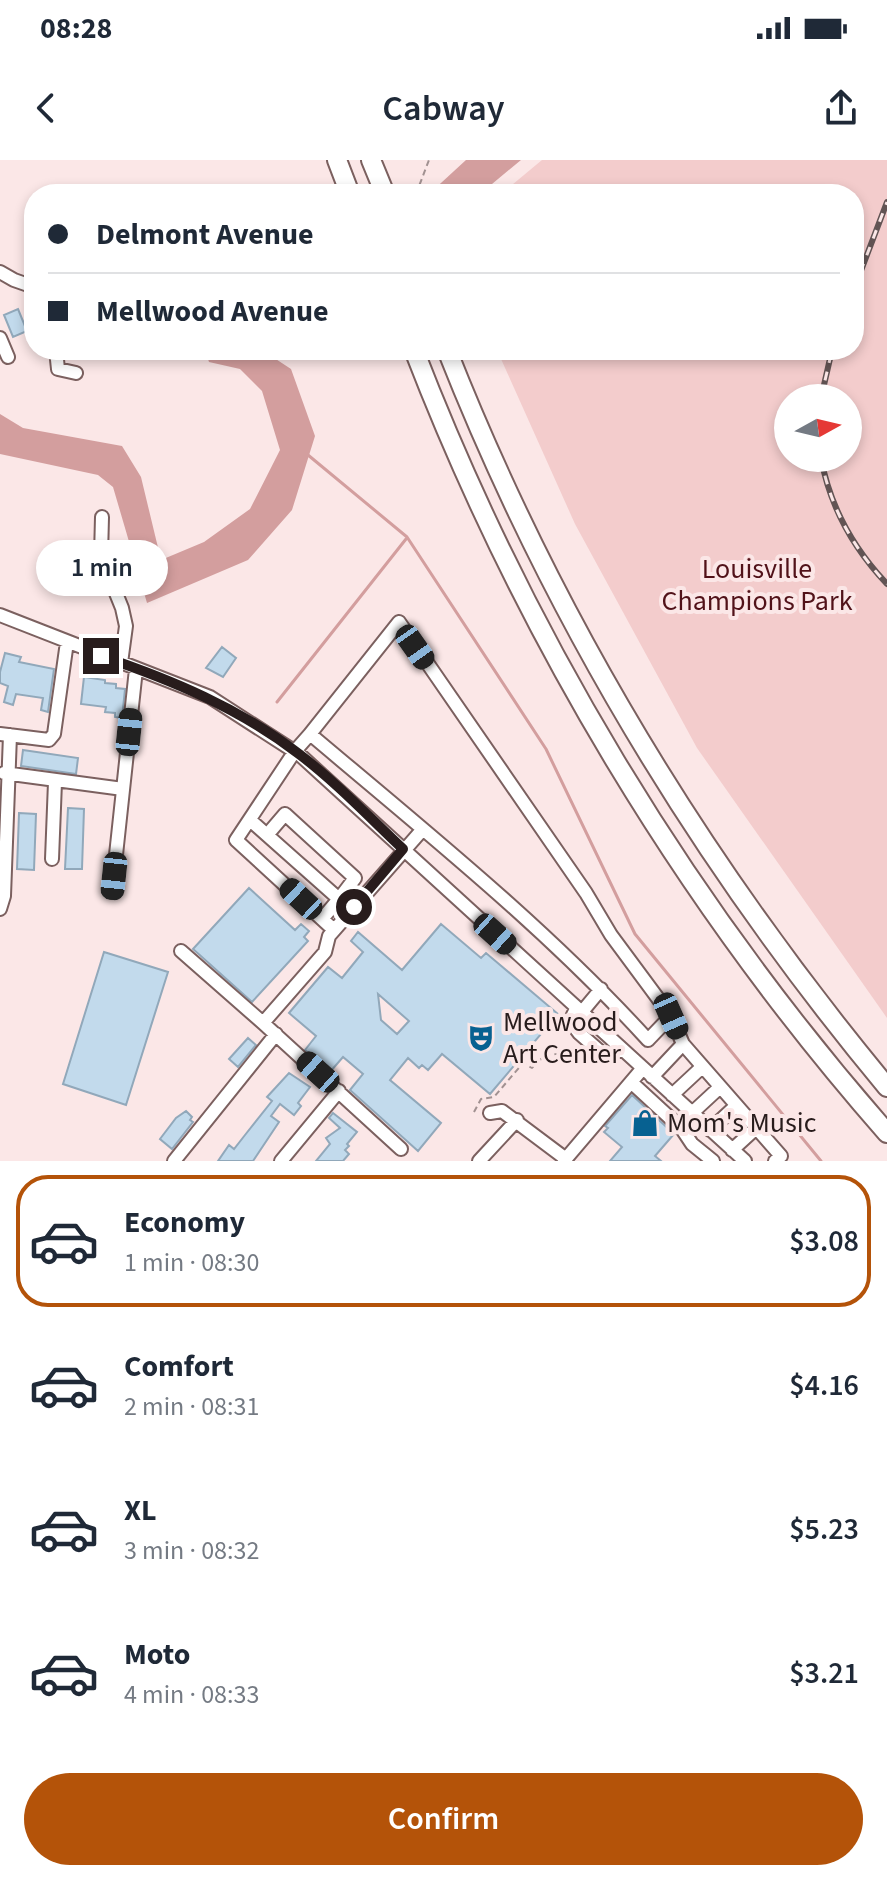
<!DOCTYPE html>
<html lang="en">
<head>
<meta charset="utf-8">
<style>
  :root { --surface:#fff; --page:#f2f2f3; --text:#1f2937; --muted:#747a83; --line:#e0e1e3; --accent:#b45309 }
  body { margin:0; font-family:"Source Sans 3",sans-serif; background:var(--page); color:var(--text); height:100vh; display:flex; flex-direction:column; font-size:30px; white-space:nowrap }
  * { box-sizing:border-box; margin:0 }
  p { font-size:26px; color:var(--muted) }
  .icon { flex:none; width:44px; height:44px; fill:none; stroke:currentColor; stroke-width:2; stroke-linecap:round; stroke-linejoin:round }
  .map { position:relative; height:1001px; overflow:hidden }
  .side { display:flex; flex-direction:column; background:var(--surface); flex:1 }
  .side>* { flex:none }
  .top-card { position:absolute; left:24px; top:24px; width:840px; height:176px; border-radius:32px; box-shadow:0 4px 12px #0003; display:grid; align-content:center; height:176px; padding:0 24px; background:var(--surface) }
  .needle { width:52px; rotate:82deg }
  .controls { position:absolute; left:774px; top:224px; display:grid; gap:16px }
  .controls a { display:grid; place-items:center; width:88px; height:88px; border-radius:50%; background:var(--surface); box-shadow:0 4px 12px #0003; font-size:40px }
  .end { position:absolute; width:36px; height:36px; margin:-18px; border:10px solid #281c1c; background:#fff; box-shadow:0 0 0 4px #fff }
  .from { border-radius:50% }
  .bubble { position:absolute; height:56px; border-radius:28px; background:var(--surface); box-shadow:0 4px 12px #0003; font-size:26px; font-weight:600; line-height:56px; text-align:center }
  .car { position:absolute; width:24px; height:48px; margin:-24px -12px; border-radius:10px; box-shadow:0 0 6px 2px #0007; background:linear-gradient(#222 24%,#8ab4d8 0 40%,#222 0 76%,#8ab4d8 0 86%,#222 0) }
  .top-card b { display:flex; align-items:center; gap:28px; height:76px; font-size:30px }
  .top-card b+b { border-top:2px solid var(--line) }
  .top-card i { width:20px; height:20px; background:var(--text) }
  ul { padding:14px 0 0; list-style:none }
  li { display:flex; align-items:center; gap:24px; height:132px; margin:0 16px 12px; padding:0 8px; border:4px solid transparent; border-radius:32px }
  li div { flex:1 }
  li b { display:block; font-size:30px }
  li em { font-style:normal; font-weight:600 }
  li.on { border-color:var(--accent) }
  li>.icon { width:72px; height:72px; stroke-width:1.5 }
  .cta { display:flex; gap:16px; margin-top:auto; padding:16px 24px }
  .cta a { flex:1; height:92px; border-radius:48px; background:var(--accent); color:#fff; font-size:32px; font-weight:600; line-height:92px; text-align:center }
  .status { display:flex; justify-content:space-between; align-items:center; height:56px; padding:0 40px; background:var(--surface); direction:ltr }
  .status svg { height:22px; fill:currentColor }
  header { display:flex; justify-content:space-between; align-items:center; height:104px; padding:0 24px; background:var(--surface); font-size:36px; font-weight:600 }
  .map>svg:first-child { display:block }
  .green { fill:#f3cccc; fill-rule:evenodd }
  .water { fill:#d39e9e }
  .lines { fill:none; stroke-linecap:round; stroke-linejoin:round }
  .stream { stroke:#d39e9e; stroke-width:3 }
  .building { fill:#c2daec; stroke:#91a8ba; stroke-width:2; fill-rule:evenodd }
  .minor-casing { stroke:#7b605f; stroke-width:16 }
  .highway-casing { stroke:#7b605f; stroke-width:22 }
  .path { stroke:#a19191; stroke-width:2; stroke-dasharray:6 4; stroke-linecap:butt }
  .minor { stroke:#fff; stroke-width:12 }
  .highway { stroke:#fff; stroke-width:18 }
  .rail-casing { stroke:#625454; stroke-width:6 }
  .rail { stroke:#fbe7e7; stroke-width:3; stroke-dasharray:9; stroke-linecap:butt }
  .route { stroke:#281c1c; stroke-width:10 }
  .labels { text-anchor:middle; dominant-baseline:central; stroke-width:8; stroke-linejoin:round; paint-order:stroke }
  .park-label { font-size:28px; fill:#511219; stroke:#fbe7e7 }
  .poi-label { font-size:28px; fill:#281c1c; stroke:#fbe7e7; text-anchor:start }
</style>
</head>
<body>
<div class="status"><b>08:28</b><svg viewBox="0 0 49 12"><path d="M0 12V9h3v3zM5 12V6h3v6zM10 12V3h3v9zM15 12V0h3v12zM26 1h20v11H26zM47 4h2v5h-2z"/></svg></div>
<header><svg class="icon" aria-label="back" viewBox="0 0 24 24"><path d="M15 5l-7 7 7 7"/></svg>Cabway<svg class="icon" aria-label="share" viewBox="0 0 24 24"><path d="M12 15V3M7 8l5-5 5 5M5 13v7h14v-7"/></svg></header>
<div class="map">
<svg width="887" height="1001" viewBox="0 0 887 1001">
  <rect width="100%" height="100%" fill="#fbe7e7"/>
  <!-- green -->
  <path class="green" d="M 542,0 L 887,0 L 887,858 L 697,588 L 575,364 L 497,190 L 854,190 L 854,34 L 501,34 ZM 788,238 L 848,238 L 848,298 L 788,298 Z"/>
  <!-- water -->
  <path class="water" d="M 466,0 L 521,0 L 480,34 L 429,34 Z
    M 205,190 L 262,190 L 291,209 L 315,276 L 292,350 L 248,400 L 147,443 L 113,327 L 98,315 L 0,294 L 0,254 L 23,268 L 122,286 L 141,317 L 161,400 L 204,382 L 250,349 L 280,290 L 262,231 L 240,209 L 209,202 Z"/>
  <g class="lines">
    <!-- stream -->
    <path class="stream" d="M 308,295 L 407,377 L 546,589 L 635,774 L 821,1001
      M 277,542 L 406,379"/>
  </g>
  <!-- building -->
  <path class="building" d="M 18,149 L 27,171 L 13,177 L 4,155 Z
    M 222,487 L 236,498 L 223,517 L 206,508 Z
    M 5,493 L 21,497 L 19,502 L 54,509 L 48,552 L 41,550 L 43,538 L 16,534 L 13,545 L 4,542 L 8,526 L 0,523 L 0,512 Z
    M 84,517 L 105,520 L 105,523 L 116,524 L 116,528 L 125,529 L 122,558 L 115,557 L 115,553 L 105,552 L 106,547 L 81,544 Z
    M 23,590 L 78,598 L 76,614 L 21,606 Z
    M 68,648 L 84,649 L 82,709 L 65,709 Z
    M 19,653 L 36,654 L 34,710 L 17,709 Z
    M 249,728 L 295,770 L 301,764 L 309,771 L 304,777 L 308,781 L 252,842 L 193,789 Z
    M 441,764 L 481,798 L 486,793 L 558,854 L 490,934 L 442,894 L 428,910 L 422,905 L 419,908 L 408,898 L 390,920 L 441,963 L 418,991 L 350,930 L 363,914 L 343,897 L 330,912 L 305,890 L 316,876 L 289,853 L 328,807 L 342,818 L 363,792 L 351,781 L 358,772 L 402,810 ZM 378,834 L 409,861 L 397,874 L 381,860 Z
    M 104,792 L 168,812 L 126,945 L 63,924 Z
    M 248,878 L 256,885 L 238,907 L 229,899 Z
    M 289,913 L 310,927 L 298,943 L 301,946 L 294,955 L 280,944 L 271,956 L 279,962 L 253,1001 L 218,1001 L 229,985 L 234,989 L 245,975 L 272,941 L 267,937 Z
    M 632,935 L 674,974 L 655,996 L 661,1001 L 610,1001 L 622,987 L 604,972 L 608,968 L 605,966 Z
    M 186,951 L 192,957 L 190,960 L 193,962 L 172,989 L 160,979 L 176,958 Z
    M 333,953 L 357,972 L 347,984 L 349,986 L 345,990 L 349,994 L 343,1001 L 316,1001 L 330,984 L 326,978 L 340,968 L 329,958 Z"/>
  <g class="lines">
    <!-- minor casing -->
    <g class="minor-casing">
      <path id="minor" d="M 0,112 L 14,120 L 34,127
        M 0,178 L 8,197
        M 56,190 L 58,209 L 76,213
        M 102,357 L 101,396 L 122,448 L 126,466 L 121,503
        M 0,455 L 210,537 L 300,595 L 745,1001
        M 0,574 L 49,580 L 54,574 L 67,482
        M 310,574 L 399,462 L 586,733 L 611,775 L 671,856 L 683,884 L 781,996 L 775,1001
        M 4,613 L 123,629
        M 250,660 L 339,739 L 322,759
        M 267,675 L 285,654 L 355,718 L 339,739
        M 52,699 L 55,622
        M 112,732 L 136,509
        M 0,749 L 4,736 L 10,575
        M 334,770 L 236,680 L 295,591 L 310,574 C 426,672 546,768 648,880 L 671,856
        M 181,791 L 263,863 L 401,989
        M 576,849 L 570,861 L 579,873 L 603,894 L 622,890
        M 581,853 L 601,829
        M 263,863 L 325,792 L 329,776 L 423,669
        M 652,917 L 683,884
        M 631,922 L 682,969 L 692,984 L 713,1001
        M 672,935 L 701,908
        M 490,953 L 502,951 L 566,999
        M 692,953 L 719,928
        M 710,970 L 736,946
        M 732,990 L 756,968
        M 174,1001 L 276,874
        M 281,1001 L 339,931
        M 479,1001 L 517,960
        M 564,1001 L 643,908"/>
    </g>
    <!-- highway casing -->
    <g class="highway-casing">
      <path id="highway" d="M 337,0 L 350,34
        M 371,0 L 385,34
        M 414,190 C 524,475 685,743 887,973
        M 447,190 C 554,461 701,703 887,927"/>
    </g>
    <!-- path -->
    <path class="path" d="M 416,34 L 429,0
      M 474,952 L 481,939 L 494,937 L 523,903 L 532,908 C 542,895 555,890 571,898 L 579,889"/>
    <!-- minor -->
    <use href="#minor" class="minor"/>
    <!-- highway -->
    <use href="#highway" class="highway"/>
    <!-- rail casing -->
    <g class="rail-casing">
      <path id="rail" d="M 854,129 L 887,42
        M 821,238 L 832,190
        M 821,298 C 830,347 853,388 887,424"/>
    </g>
    <!-- rail -->
    <use href="#rail" class="rail"/>
  </g>
  <g class="lines">
    <!-- route -->
    <path class="route" d="M 101,496 C 172,520 239,548 299,594 C 336,622 369,657 403,689 L 354,747"/>
  </g>
  <!-- icons -->
  <defs>
    <g id="theatre-bare" transform="scale(2.16)"><path d="M-5-5.5Q0-4 5-5.5V0Q5 5 0 6Q-5 5-5 0ZM-3.3-2.5H-1v1.5H-3.3ZM1-2.5H3.3v1.5H1ZM-2.8 1Q0 5.5 2.8 1Z" fill="#076191" stroke="#fbe7e7" stroke-width="2.5" paint-order="stroke"/></g>
    <g id="shop-bare" transform="scale(2.16)"><path d="M-5-2.5h2.3a2.7 3.5 0 0 1 5.4 0H5L5.5 6h-11ZM-1.5-2.5h3a1.5 2.3 0 0 0-3 0Z" fill="#076191" stroke="#fbe7e7" stroke-width="2.5" paint-order="stroke"/></g>
  </defs>
  <g fill-rule="evenodd">
    <use href="#theatre-bare" x="481" y="878"/>
    <use href="#shop-bare" x="645" y="963"/>
  </g>
  <g class="labels">
    <!-- park labels -->
    <g class="park-label">
      <text x="757" y="409">Louisville<tspan x="757" dy="32">Champions Park</tspan></text>
    </g>
    <!-- poi labels -->
    <g class="poi-label">
      <text x="503" y="862">Mellwood<tspan x="503" dy="32">Art Center</tspan></text>
      <text x="667" y="963">Mom's Music</text>
    </g>
  </g>
</svg>
<div class="controls">
<a><svg class="needle" viewBox="-14 -14 28 28"><path d="M0-13l5 13h-10z" fill="#e53935"/><path d="M0 13l5-13h-10z" fill="#747a83"/></svg></a>
</div>
<i class="end from" style="left:354px;top:747px"></i>
<i class="end" style="left:101px;top:496px"></i>
<div class="bubble" style="left:36px;top:380px;width:132px">1 min</div>
<i class="car" style="left:415px;top:487px;rotate:145deg"></i>
<i class="car" style="left:129px;top:572px;rotate:6deg"></i>
<i class="car" style="left:114px;top:716px;rotate:186deg"></i>
<i class="car" style="left:301px;top:739px;rotate:313deg"></i>
<i class="car" style="left:495px;top:774px;rotate:132deg"></i>
<i class="car" style="left:671px;top:856px;rotate:156deg"></i>
<i class="car" style="left:318px;top:912px;rotate:312deg"></i>
<div class="top-card">
<b><i class="from"></i>Delmont Avenue</b>
<b><i></i>Mellwood Avenue</b>
</div>
</div>
<section class="side">
<ul>
<li class="on"><svg class="icon" aria-label="car" viewBox="0 0 24 24"><path d="M5 17H2v-5l4-1 3-4h7l3 4 3 1v5h-3M9 17h6M6 11h13"/><circle cx="7" cy="17" r="2"/><circle cx="17" cy="17" r="2"/></svg><div><b>Economy</b><p>1 min · 08:30</p></div><em>$3.08</em></li>
<li><svg class="icon" aria-label="car" viewBox="0 0 24 24"><path d="M5 17H2v-5l4-1 3-4h7l3 4 3 1v5h-3M9 17h6M6 11h13"/><circle cx="7" cy="17" r="2"/><circle cx="17" cy="17" r="2"/></svg><div><b>Comfort</b><p>2 min · 08:31</p></div><em>$4.16</em></li>
<li><svg class="icon" aria-label="car" viewBox="0 0 24 24"><path d="M5 17H2v-5l4-1 3-4h7l3 4 3 1v5h-3M9 17h6M6 11h13"/><circle cx="7" cy="17" r="2"/><circle cx="17" cy="17" r="2"/></svg><div><b>XL</b><p>3 min · 08:32</p></div><em>$5.23</em></li>
<li><svg class="icon" aria-label="car" viewBox="0 0 24 24"><path d="M5 17H2v-5l4-1 3-4h7l3 4 3 1v5h-3M9 17h6M6 11h13"/><circle cx="7" cy="17" r="2"/><circle cx="17" cy="17" r="2"/></svg><div><b>Moto</b><p>4 min · 08:33</p></div><em>$3.21</em></li>
</ul>
<div class="cta"><a>Confirm</a></div>
</section>
</body>
</html>
